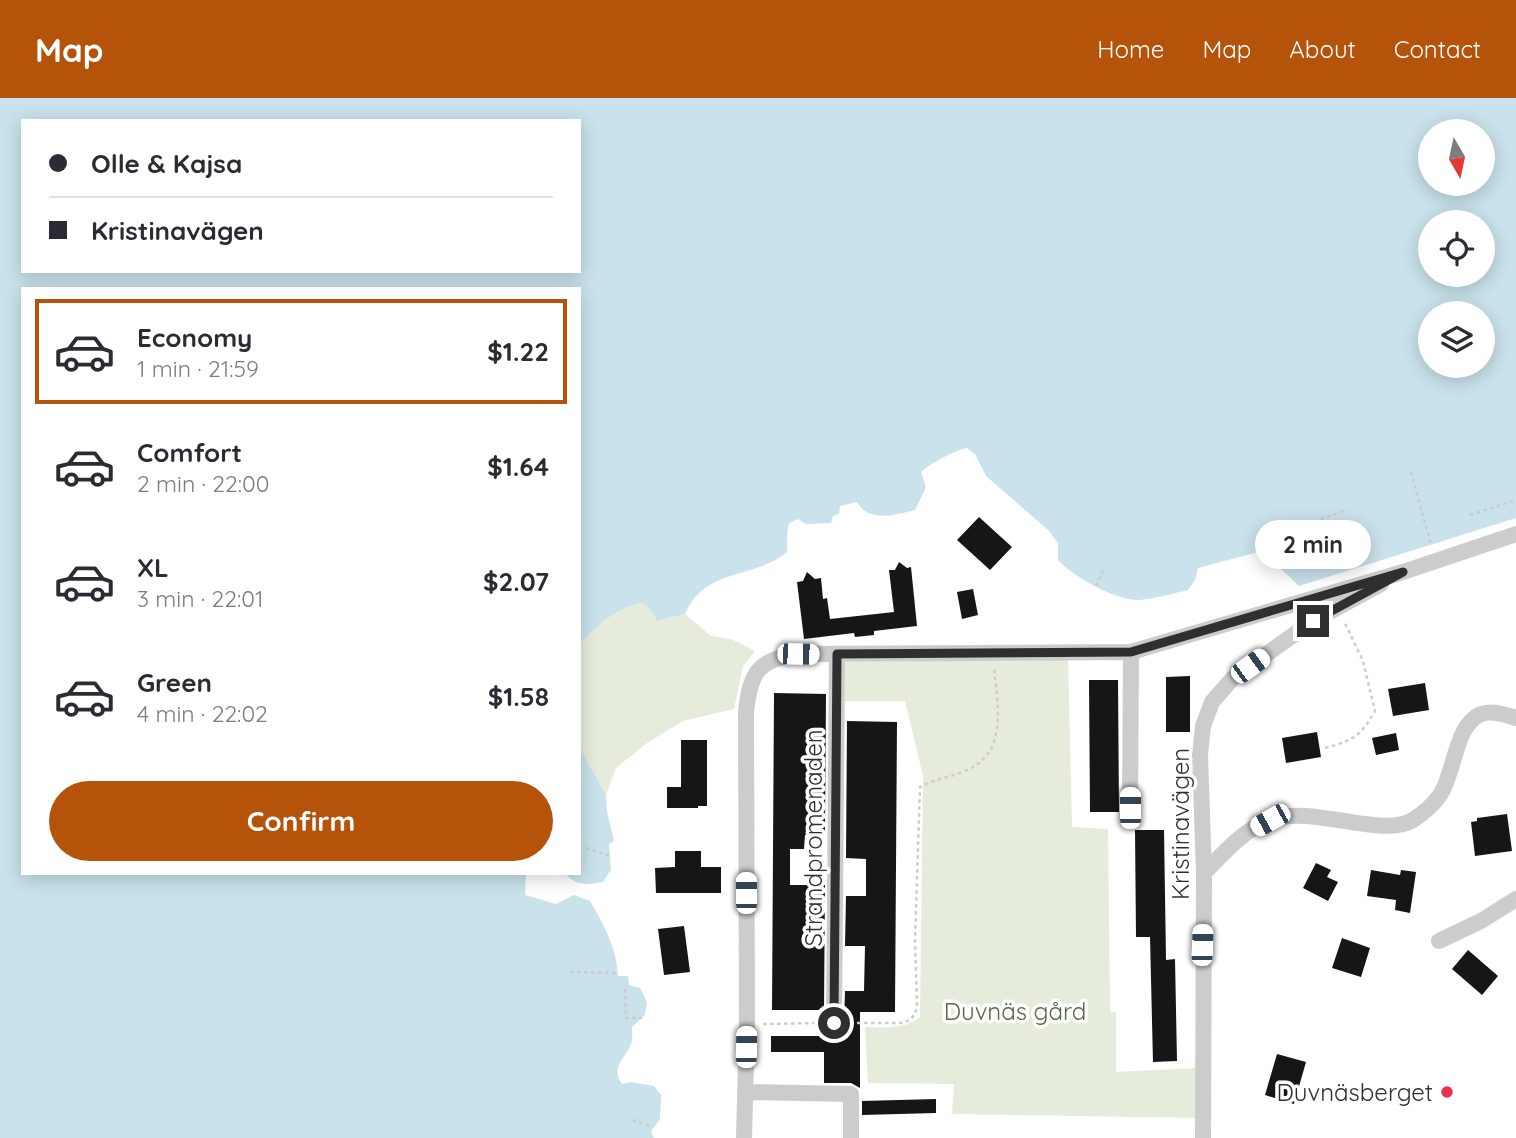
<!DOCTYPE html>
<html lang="en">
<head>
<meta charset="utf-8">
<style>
  :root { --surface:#fff; --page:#f2f2f3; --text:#2b2b33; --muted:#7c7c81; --line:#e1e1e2; --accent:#b45309 }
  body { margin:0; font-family:Quicksand,sans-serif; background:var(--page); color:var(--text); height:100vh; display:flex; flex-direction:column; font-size:26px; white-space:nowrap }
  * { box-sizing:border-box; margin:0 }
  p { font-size:23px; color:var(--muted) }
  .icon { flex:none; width:38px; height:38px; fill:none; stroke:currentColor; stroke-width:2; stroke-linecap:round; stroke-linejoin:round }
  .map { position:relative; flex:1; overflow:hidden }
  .sheet { position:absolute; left:21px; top:189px; width:560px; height:588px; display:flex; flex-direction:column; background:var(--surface); border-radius:0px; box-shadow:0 4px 18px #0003 }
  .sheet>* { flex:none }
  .guide { position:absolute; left:21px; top:21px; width:560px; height:154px; border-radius:0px; box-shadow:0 4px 18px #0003; display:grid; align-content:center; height:154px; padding:0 28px; background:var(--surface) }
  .needle { width:46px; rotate:171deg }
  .controls { position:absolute; left:1418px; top:21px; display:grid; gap:14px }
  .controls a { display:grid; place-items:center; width:77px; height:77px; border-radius:50%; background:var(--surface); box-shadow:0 4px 18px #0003; font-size:35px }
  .end { position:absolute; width:32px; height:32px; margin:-16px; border:9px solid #2f2f2f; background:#fff; box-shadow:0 0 0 4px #fff }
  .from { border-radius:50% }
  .bubble { position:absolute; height:49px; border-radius:24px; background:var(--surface); box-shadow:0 4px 18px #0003; font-size:23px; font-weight:700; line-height:49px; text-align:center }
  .car { position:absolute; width:21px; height:42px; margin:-21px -10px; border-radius:9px; box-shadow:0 0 5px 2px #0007; background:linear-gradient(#fff 24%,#345 0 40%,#fff 0 76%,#345 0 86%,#fff 0) }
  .guide b { display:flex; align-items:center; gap:24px; height:66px; font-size:26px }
  .guide b+b { border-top:2px solid var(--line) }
  .guide i { width:18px; height:18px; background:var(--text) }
  ul { padding:12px 0 0; list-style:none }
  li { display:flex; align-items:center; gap:21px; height:105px; margin:0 14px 10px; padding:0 14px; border:4px solid transparent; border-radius:0px }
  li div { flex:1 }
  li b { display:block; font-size:26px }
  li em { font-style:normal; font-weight:700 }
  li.current { border-color:var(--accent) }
  li>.icon { width:63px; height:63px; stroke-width:1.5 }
  .primary-button { display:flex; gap:14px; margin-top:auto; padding:14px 28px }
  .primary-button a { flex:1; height:80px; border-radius:42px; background:var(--accent); color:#fff; font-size:28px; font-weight:700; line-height:80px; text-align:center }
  header { display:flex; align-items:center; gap:42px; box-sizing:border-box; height:98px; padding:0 35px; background:var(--accent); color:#fff }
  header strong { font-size:33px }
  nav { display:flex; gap:38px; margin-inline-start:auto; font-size:24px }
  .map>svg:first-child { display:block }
  .green { fill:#e6ecdc }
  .water { fill:#c9e2eb; fill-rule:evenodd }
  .building { fill:#161616 }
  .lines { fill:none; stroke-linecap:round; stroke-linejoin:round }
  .path { stroke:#ccc; stroke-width:2.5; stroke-dasharray:3.5 3.5; stroke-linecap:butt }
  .minor { stroke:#ccc; stroke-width:16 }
  .route { stroke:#2f2f2f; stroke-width:9 }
  .poi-dot { fill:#e43253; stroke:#fff; stroke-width:2.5 }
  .labels { text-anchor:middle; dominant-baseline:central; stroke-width:7; stroke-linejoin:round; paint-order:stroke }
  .street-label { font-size:24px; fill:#2f2f2f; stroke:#fff }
  .park-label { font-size:24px; fill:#576a3c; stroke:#fff }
  .poi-label { font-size:24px; fill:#2f2f2f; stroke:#fff; text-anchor:end }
</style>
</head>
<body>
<header>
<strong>Map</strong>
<nav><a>Home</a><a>Map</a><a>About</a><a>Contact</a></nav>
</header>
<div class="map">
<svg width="1516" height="1040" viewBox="0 0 1516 1040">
  <rect width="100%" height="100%" fill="#fff"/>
  <!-- green -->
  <path class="green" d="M 642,505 L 652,513 L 658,523 L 685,516 L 711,538 L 731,541 L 755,553 L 743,568 L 734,611 L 683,623 L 647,645 L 616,670 L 606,697 L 579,648 L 579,546 C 599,527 615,510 642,505 Z
    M 1068,561 L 1072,729 L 1108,731 L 1110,913 L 1116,915 L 1116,974 L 1196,970 L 1197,1020 L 952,1016 L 954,986 L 868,985 L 865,929 C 885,929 904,932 920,919 L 923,678 L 905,603 L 842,603 L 843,564 Z"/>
  <!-- water -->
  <path class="water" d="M 0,0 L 1516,0 L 1516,420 L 1299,488 L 1262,453 L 1198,470 L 1195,482 L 1188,492 C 1172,496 1156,500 1140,502 C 1116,503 1074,479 1058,462 L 1058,445 L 1048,432 L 986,378 L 975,356 L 967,350 C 956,352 929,366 921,374 L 926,389 L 915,412 C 895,417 869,425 857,404 L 840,408 L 839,416 L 833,418 L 831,425 L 806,426 L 798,421 L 789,425 L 787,436 L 787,454 C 753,482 705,469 685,516 L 657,523 L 652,513 L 642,505 C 615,510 599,527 579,546 L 579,191 L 23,191 L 23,775 L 526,775 L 525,797 L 556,806 L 574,797 L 590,803 C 604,827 617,851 618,878 L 628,878 L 629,887 L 640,890 L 647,904 L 645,917 L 632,929 C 632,934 633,941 631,946 C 625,961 610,969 622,986 L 631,984 L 654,988 L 661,997 L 660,1021 L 651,1033 L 654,1040 L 0,1040 ZM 23,23 L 579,23 L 579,173 L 23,173 ZM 1430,33 L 1482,33 L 1482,86 L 1430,86 ZM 1430,124 L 1482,124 L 1482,177 L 1430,177 ZM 1430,215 L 1482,215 L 1482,268 L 1430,268 Z
    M 579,648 L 606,697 L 607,714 L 614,743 L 609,746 L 611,772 L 603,784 C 589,787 574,788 565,775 L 579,775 Z"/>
  <!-- building -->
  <path class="building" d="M 979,419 L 1012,449 L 990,472 L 957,442 Z
    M 899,464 L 907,470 L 911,469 L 917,528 L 874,533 L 874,537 L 855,539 L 854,535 L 804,541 L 797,484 L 803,483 L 807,474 L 815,481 L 821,480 L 823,501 L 827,500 L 830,521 L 894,514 L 889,472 L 895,472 Z
    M 973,491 L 978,517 L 962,521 L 957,494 Z
    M 1190,578 L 1190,634 L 1166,634 L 1166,579 Z
    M 1089,582 L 1118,582 L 1119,714 L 1090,714 Z
    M 1425,585 L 1429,612 L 1393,618 L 1388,591 Z
    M 774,595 L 826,596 L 825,736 L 805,737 L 804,751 L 790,751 L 790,787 L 825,787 L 824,912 L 772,912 Z
    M 847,623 L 897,624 L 895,914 L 860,914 L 860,990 L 851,985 L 824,985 L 824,954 L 771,954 L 771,938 L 840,938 L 844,925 L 845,893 L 864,893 L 865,848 L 845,848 L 846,798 L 866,798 L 866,761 L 846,760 Z
    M 1317,634 L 1321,659 L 1286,665 L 1282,640 Z
    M 1396,635 L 1399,652 L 1376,657 L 1372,640 Z
    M 681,642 L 707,642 L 707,708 L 698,708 L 698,710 L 667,710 L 667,689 L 681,689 Z
    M 1507,716 L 1512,753 L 1475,758 L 1471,724 L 1477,723 L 1477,720 Z
    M 1135,732 L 1164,732 L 1166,862 L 1175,861 L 1177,963 L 1153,964 L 1150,839 L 1136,839 Z
    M 675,753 L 701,753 L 701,769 L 721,769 L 721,795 L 656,795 L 655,770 L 675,769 Z
    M 1316,765 L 1331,772 L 1327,779 L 1338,784 L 1328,803 L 1303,790 Z
    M 1371,772 L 1400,777 L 1401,772 L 1416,774 L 1410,815 L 1395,812 L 1396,802 L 1367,798 Z
    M 684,828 L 690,874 L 664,877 L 658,831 Z
    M 1342,840 L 1370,850 L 1361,879 L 1332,870 Z
    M 1468,852 L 1498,878 L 1482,897 L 1452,871 Z
    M 1277,956 L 1306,964 L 1294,1006 L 1265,997 Z
    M 936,1001 L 936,1015 L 862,1017 L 862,1003 Z"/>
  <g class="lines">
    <!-- path -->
    <path class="path" d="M 1411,374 L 1431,447
      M 1470,417 L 1516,402
      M 1270,460 L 1276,439 L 1345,412
      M 1096,488 L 1104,470
      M 1325,650 C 1352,643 1361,638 1375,613 L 1363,563 L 1344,523
      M 586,750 L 611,758
      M 570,874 L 618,875
      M 625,891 L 626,920 L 642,920
      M 850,925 L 902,925 L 910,922 L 915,916 L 917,908 L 915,843 L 920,689 C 934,681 952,679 967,672 C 1009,654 997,606 994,569
      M 763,926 L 819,925
      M 633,1022 L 653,1029"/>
    <!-- minor -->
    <path class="minor" d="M 1130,710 L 1131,554
      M 1204,775 C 1223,756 1244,731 1270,722 C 1312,706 1381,741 1413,722 C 1422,716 1434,706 1440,697 C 1455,676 1455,621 1485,615 C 1495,613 1506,617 1516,620
      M 1439,843 L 1481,823 L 1516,801
      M 834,925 L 837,556
      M 745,994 L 851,996 L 851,1040
      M 744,1040 L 747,926 L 746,614 C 750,575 758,561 798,556 L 1131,554 L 1403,474 L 1516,436
      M 1203,1040 L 1204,775 L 1200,657 L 1203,628 L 1212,604 L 1233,580 L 1313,523 L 1381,486"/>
  </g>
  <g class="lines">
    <!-- route -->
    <path class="route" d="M 834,925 L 837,556 L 1131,554 L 1403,474 L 1313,523"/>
  </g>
  <!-- markers -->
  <circle class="poi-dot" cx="1447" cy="994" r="7"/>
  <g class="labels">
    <!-- street labels -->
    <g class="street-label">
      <text transform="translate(1180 726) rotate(-90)">Kristinavägen</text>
      <text transform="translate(813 740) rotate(-90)">Strandpromenaden</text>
    </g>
    <!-- park labels -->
    <g class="park-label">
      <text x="1015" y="913">Duvnäs gård</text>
    </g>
    <!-- poi labels -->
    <g class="poi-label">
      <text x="1433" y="994">Duvnäsberget</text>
    </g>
  </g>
</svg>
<div class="controls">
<a><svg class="needle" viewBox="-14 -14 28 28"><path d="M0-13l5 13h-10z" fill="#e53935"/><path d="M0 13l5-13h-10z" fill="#7c7c81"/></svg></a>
<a><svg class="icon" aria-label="locate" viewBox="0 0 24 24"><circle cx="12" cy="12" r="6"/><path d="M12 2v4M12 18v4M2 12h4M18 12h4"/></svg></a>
<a><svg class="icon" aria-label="layers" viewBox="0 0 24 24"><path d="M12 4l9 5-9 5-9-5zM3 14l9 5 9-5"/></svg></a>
</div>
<i class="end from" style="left:834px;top:925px"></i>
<i class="end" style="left:1313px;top:523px"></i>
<div class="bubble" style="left:1255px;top:422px;width:116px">2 min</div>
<i class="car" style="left:798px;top:556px;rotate:91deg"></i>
<i class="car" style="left:1250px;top:568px;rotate:54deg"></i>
<i class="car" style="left:1130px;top:710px;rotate:0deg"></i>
<i class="car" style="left:1270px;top:722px;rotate:241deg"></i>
<i class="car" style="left:746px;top:795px;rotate:0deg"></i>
<i class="car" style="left:1202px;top:847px;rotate:2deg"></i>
<i class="car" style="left:746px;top:949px;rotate:1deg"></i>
<div class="guide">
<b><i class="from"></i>Olle &amp; Kajsa</b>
<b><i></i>Kristinavägen</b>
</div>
<section class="sheet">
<ul>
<li class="current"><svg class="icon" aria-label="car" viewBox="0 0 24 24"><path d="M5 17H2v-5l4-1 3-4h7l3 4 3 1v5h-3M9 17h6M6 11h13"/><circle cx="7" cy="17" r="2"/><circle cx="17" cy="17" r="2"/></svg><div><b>Economy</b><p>1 min · 21:59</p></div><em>$1.22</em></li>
<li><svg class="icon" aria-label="car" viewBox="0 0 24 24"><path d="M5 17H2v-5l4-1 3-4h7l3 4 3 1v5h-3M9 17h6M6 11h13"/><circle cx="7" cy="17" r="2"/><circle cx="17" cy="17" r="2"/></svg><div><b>Comfort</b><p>2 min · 22:00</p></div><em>$1.64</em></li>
<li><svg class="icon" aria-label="car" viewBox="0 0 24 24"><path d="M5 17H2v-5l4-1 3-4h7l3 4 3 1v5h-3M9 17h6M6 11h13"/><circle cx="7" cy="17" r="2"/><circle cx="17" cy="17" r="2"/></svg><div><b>XL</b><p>3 min · 22:01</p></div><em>$2.07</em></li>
<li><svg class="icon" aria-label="car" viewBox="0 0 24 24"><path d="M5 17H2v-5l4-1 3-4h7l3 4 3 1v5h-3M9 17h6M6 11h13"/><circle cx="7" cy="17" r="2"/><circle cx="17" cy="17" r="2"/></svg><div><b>Green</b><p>4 min · 22:02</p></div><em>$1.58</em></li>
</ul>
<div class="primary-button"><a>Confirm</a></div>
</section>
</div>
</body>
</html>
